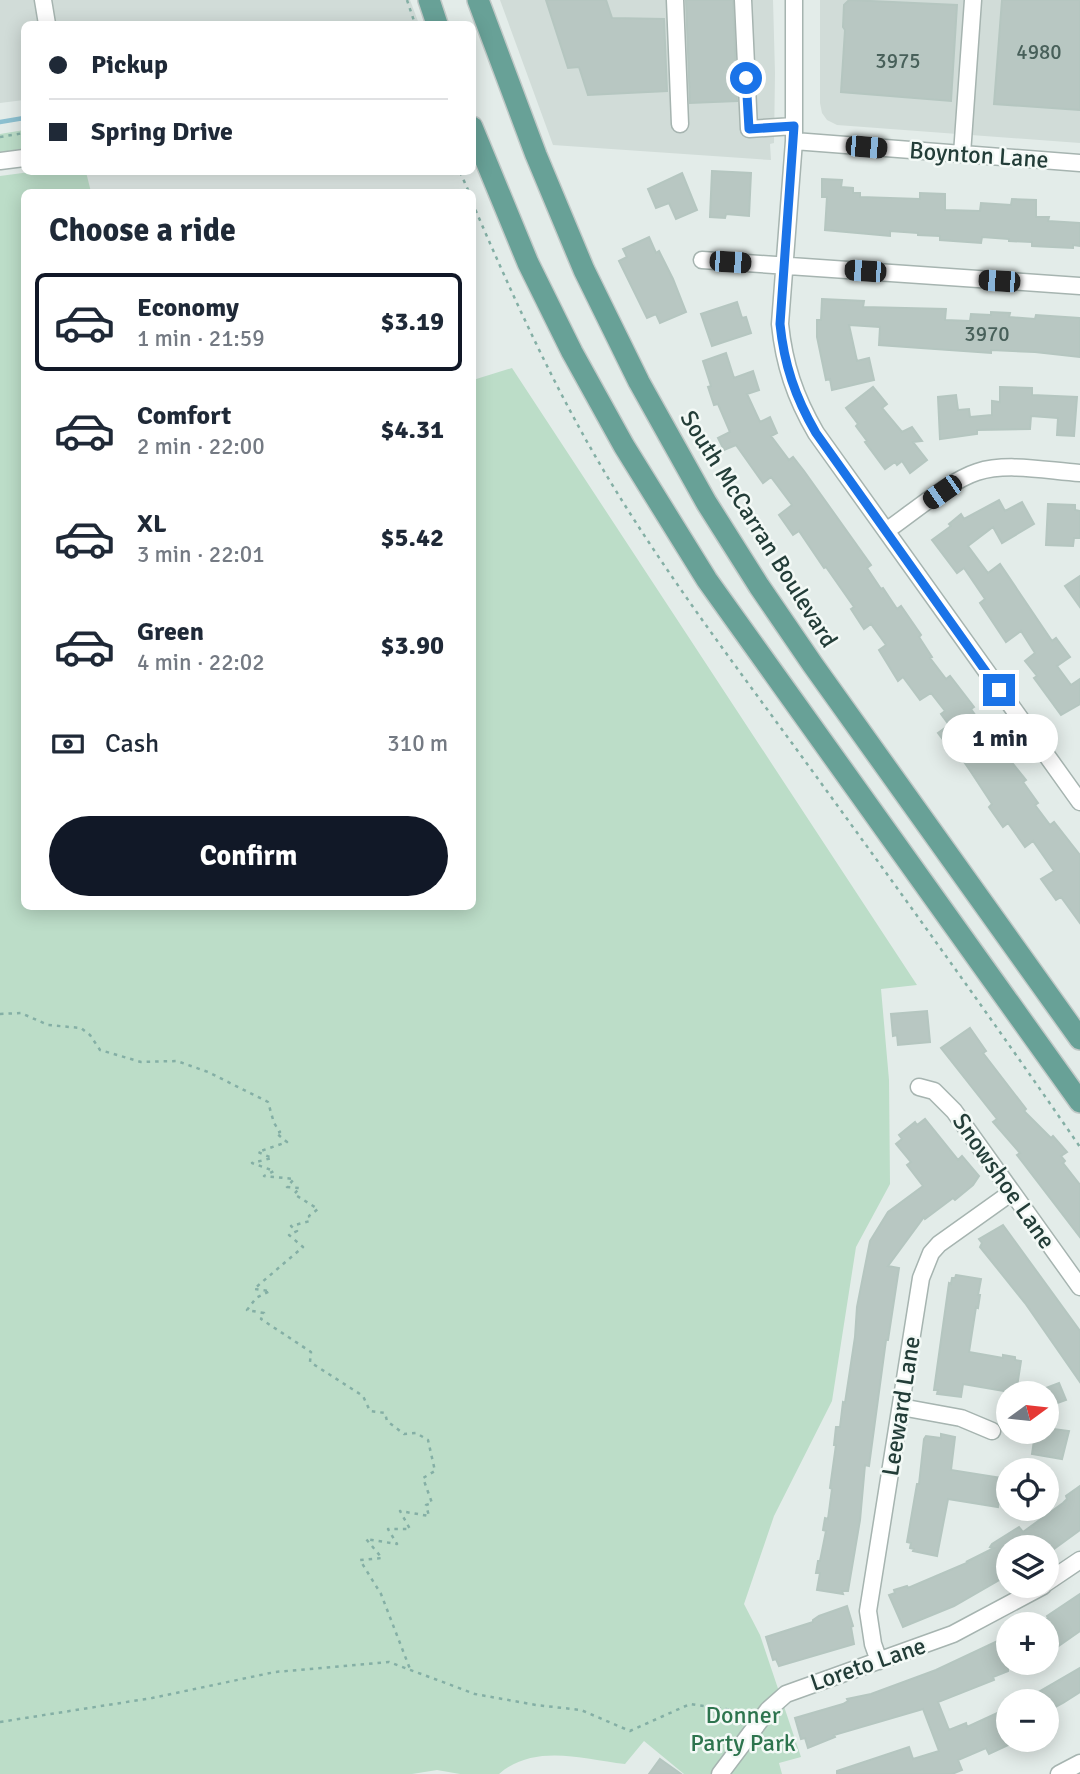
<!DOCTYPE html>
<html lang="en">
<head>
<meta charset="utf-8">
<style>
  :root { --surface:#fff; --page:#f2f2f3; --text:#1f2937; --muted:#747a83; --line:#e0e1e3; --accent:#111827 }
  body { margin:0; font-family:Signika,sans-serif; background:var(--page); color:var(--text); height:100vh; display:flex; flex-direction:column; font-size:26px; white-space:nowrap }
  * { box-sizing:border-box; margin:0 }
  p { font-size:23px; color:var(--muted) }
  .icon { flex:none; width:38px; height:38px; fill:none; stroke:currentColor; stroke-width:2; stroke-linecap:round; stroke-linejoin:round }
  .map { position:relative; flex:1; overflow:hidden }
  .drawer { position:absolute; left:21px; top:189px; width:455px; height:721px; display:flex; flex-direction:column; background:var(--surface); border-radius:10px; box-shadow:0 4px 18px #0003 }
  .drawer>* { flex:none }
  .top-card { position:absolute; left:21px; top:21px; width:455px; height:154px; border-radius:10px; box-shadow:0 4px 18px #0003; display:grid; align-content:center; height:154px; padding:0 28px; background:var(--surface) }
  .needle { width:46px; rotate:75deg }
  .fabs { position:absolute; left:996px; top:1381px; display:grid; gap:14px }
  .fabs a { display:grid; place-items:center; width:63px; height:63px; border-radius:50%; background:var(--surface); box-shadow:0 4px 18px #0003; font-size:35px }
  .end { position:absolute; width:32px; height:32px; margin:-16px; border:9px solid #1a73e8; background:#fff; box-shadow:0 0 0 4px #fff }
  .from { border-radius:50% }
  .bubble { position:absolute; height:49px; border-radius:24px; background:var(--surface); box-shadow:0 4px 18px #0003; font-size:23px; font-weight:800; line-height:49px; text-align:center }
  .car { position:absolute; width:21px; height:42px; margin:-21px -10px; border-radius:9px; box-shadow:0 0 5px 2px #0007; background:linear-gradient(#222 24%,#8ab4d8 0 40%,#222 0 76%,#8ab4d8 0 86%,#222 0) }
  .top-card b { display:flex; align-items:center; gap:24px; height:66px; font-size:26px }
  .top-card b+b { border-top:2px solid var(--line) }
  .top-card i { width:18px; height:18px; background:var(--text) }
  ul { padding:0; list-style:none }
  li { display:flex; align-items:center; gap:21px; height:98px; margin:0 14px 10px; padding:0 14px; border:4px solid transparent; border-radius:10px }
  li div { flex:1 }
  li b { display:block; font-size:26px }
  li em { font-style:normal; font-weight:800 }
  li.active { border-color:var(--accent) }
  li>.icon { width:63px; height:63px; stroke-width:1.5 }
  h2 { padding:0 28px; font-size:32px; line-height:84px }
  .pay { display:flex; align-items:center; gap:18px; height:77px; padding:0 28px; font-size:26px }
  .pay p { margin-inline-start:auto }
  .button { display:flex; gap:14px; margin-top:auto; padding:14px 28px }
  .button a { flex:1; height:80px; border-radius:42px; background:var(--accent); color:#fff; font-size:28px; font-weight:800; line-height:80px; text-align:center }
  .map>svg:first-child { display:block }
  .built { fill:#d1dcd8 }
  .green { fill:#bcddc8 }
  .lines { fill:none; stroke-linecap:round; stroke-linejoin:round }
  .stream { stroke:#8cc0d0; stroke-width:4.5 }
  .building { fill:#b8c7c2; stroke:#b5c6c0; stroke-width:2 }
  .minor-casing { stroke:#a6b4b0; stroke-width:19 }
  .major-casing { stroke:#c1c9c7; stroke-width:24 }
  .path { stroke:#84afa5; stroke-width:2.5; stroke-dasharray:3.5 5; stroke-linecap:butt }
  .minor { stroke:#fff; stroke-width:16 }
  .major { stroke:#68a197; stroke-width:21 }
  .route { stroke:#1a73e8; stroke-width:9 }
  .labels { text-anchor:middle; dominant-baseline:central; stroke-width:5; stroke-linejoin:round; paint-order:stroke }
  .number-label { font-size:21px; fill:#48605a }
  .street-label { font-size:24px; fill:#233d38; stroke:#f3f9f6 }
  .park-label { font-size:24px; fill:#2d744e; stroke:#f3f9f6 }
</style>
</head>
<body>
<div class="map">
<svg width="1080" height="1774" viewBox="0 0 1080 1774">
  <rect width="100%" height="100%" fill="#e3ece9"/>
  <!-- built -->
  <path class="built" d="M 0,0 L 410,0 L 419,24 L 24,24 L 24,100 L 0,103 Z
    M 500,0 L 773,0 L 775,73 L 774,143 L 770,144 L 771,160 L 553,145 Z
    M 820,0 L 1080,0 L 1080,143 L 837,125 L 827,120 L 822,113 L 820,103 Z"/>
  <!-- green -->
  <path class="green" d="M 24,130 L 24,149 L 0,152 L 0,134 Z
    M 30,172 L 86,172 L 91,192 L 24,192 L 24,906 L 472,906 L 473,380 L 512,368 L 917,985 L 881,989 L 889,1080 L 890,1184 L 856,1247 L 832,1401 L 774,1516 L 744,1604 L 760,1635 L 801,1757 L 779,1763 L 782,1774 L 684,1774 L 644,1741 L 625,1764 C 582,1759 535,1743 499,1774 L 460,1774 L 437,1770 L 412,1774 L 0,1774 L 0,176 Z"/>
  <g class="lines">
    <!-- stream -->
    <path class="stream" d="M 0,122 L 24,118"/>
  </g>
  <!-- building -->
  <path class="building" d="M 546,0 L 606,0 L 612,18 L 664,19 L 667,91 L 588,95 L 579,67 L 568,68 Z
    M 686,0 L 733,0 L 737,101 L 690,103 Z
    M 849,0 L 957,5 L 951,101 L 841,92 L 845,30 L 843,27 L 844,5 Z
    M 1002,0 L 1080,0 L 1080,110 L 994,104 Z
    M 712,171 L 751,173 L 749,216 L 726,214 L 725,218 L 710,217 Z
    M 682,173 L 697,210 L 676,219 L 669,203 L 656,208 L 648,189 Z
    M 822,179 L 842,180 L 841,187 L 853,188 L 853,193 L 860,193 L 860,197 L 920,199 L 920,193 L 945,194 L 945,210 L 980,211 L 981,203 L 1011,205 L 1012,199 L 1036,200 L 1036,217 L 1049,217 L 1048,221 L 1080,223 L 1080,246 L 1073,245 L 1073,248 L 1032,246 L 1032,242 L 1009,241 L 1009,239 L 982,237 L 981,243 L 940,240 L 940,236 L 918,235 L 918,233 L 890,231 L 890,236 L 825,230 L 827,197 L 822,197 Z
    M 649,237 L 656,253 L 659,251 L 673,279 L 686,312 L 660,323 L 656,314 L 647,318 L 619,261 L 627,257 L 623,249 Z
    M 822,299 L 864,301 L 863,307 L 946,309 L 945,320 L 970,321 L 971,314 L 991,315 L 991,312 L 1010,313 L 1009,317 L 1035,319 L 1036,315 L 1080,318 L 1080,357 L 1035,352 L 991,350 L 991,353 L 879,345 L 880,327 L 849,325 L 857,361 L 869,358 L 874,380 L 832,390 L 830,379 L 826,380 L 817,337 L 817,320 L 821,320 Z
    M 737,302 L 742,318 L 746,317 L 751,333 L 712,346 L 701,314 Z
    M 726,353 L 734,378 L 753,371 L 759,390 L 747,394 L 760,422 L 770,417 L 777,433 L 771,436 L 789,460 L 793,457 L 804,471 L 871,565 L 867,568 L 881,589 L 883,588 L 897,609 L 901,606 L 921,635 L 919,637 L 932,657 L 930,658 L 946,679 L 950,676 L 974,707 L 971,709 L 985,729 L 973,738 L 988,759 L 1001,749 L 1026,780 L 1023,782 L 1038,803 L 1035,805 L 1050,825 L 1054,822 L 1080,855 L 1080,923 L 1061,897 L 1056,900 L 1041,879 L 1054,871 L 1033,841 L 1025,847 L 1008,823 L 1003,827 L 989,807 L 992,804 L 971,772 L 956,750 L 953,753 L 938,733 L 949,725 L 941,714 L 945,711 L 931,693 L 920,700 L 903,677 L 898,681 L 879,650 L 886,645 L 871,624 L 864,629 L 851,609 L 854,607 L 826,567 L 824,568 L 799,531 L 793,535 L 779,515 L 792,505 L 771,477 L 763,483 L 736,445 L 724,450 L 718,438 L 730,432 L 718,404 L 714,405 L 708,387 L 711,386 L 703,361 Z
    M 873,387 L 887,404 L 882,408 L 902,432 L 912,427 L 922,441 L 913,442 L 927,460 L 910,473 L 902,461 L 897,465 L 895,462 L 885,469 L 865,442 L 867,441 L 856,426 L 858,424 L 846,408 Z
    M 1000,387 L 1032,388 L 1032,395 L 1077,397 L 1074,436 L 1057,435 L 1058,418 L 1031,416 L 1030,429 L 977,430 L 977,434 L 940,439 L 938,397 L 956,395 L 958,410 L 969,409 L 970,417 L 992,415 L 992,401 L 1000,402 Z
    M 999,500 L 1005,511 L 1022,502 L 1034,524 L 1002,543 L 993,527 L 968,546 L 988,573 L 1000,564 L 1052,641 L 1056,638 L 1070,657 L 1057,666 L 1071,685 L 1080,679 L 1080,704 L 1061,715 L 1034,678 L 1037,676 L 1025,661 L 1035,653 L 1021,631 L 1006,642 L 980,603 L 985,599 L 964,568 L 957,573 L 932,540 L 951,526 L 949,524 L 961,514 L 964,519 Z
    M 1048,504 L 1075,505 L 1075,510 L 1080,511 L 1080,538 L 1074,538 L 1073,546 L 1046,545 Z
    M 1080,576 L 1080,607 L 1065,586 Z
    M 927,1011 L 930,1042 L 898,1045 L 897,1035 L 893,1036 L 891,1014 Z
    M 970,1028 L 986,1051 L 983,1053 L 1026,1109 L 1024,1111 L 1051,1138 L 1053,1136 L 1067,1152 L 1061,1156 L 1065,1161 L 1063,1163 L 1080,1185 L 1080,1237 L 1017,1155 L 1020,1153 L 993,1122 L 997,1119 L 941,1048 Z
    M 925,1119 L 958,1160 L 962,1156 L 979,1176 L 973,1185 L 955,1200 L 953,1198 L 925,1219 L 924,1217 L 888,1266 L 899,1268 L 888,1340 L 886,1340 L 869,1466 L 865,1465 L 860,1520 L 848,1591 L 842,1591 L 843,1594 L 817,1590 L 820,1573 L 816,1573 L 818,1561 L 820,1561 L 826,1531 L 823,1530 L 825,1518 L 828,1519 L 832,1489 L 830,1488 L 836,1445 L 834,1445 L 836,1427 L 840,1427 L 843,1402 L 845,1403 L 855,1337 L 857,1307 L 870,1241 L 888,1212 L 923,1186 L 907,1165 L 911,1162 L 896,1144 L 902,1139 L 899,1135 L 915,1122 L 917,1125 Z
    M 1003,1225 L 1080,1331 L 1080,1382 L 1025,1303 L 980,1247 L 982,1243 L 979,1239 Z
    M 956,1275 L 981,1279 L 978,1295 L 980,1295 L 978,1308 L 976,1307 L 969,1352 L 1003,1358 L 1003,1355 L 1015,1357 L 1015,1360 L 1021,1361 L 1016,1393 L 963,1384 L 961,1397 L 937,1394 L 938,1390 L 934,1390 L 949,1283 L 951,1284 L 952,1278 L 955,1278 Z
    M 1059,1383 L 1066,1400 L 1046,1407 L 1046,1388 Z
    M 1046,1428 L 1069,1431 L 1062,1459 L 1032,1454 L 1035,1434 L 1037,1432 L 1046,1432 Z
    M 941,1434 L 955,1437 L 951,1470 L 1002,1478 L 998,1507 L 948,1499 L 937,1556 L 913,1551 L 914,1549 L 910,1548 L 911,1543 L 907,1542 L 917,1484 L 919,1484 L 924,1439 L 926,1436 L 941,1438 Z
    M 1080,1486 L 1080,1530 L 1050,1552 L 1046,1547 L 1008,1547 L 1008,1575 L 954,1606 L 903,1627 L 889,1595 L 895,1593 L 894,1590 L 907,1586 L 908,1588 L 969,1562 L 966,1562 L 994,1548 L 990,1547 L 992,1544 L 1019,1527 L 1023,1532 L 1063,1503 L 1067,1499 L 1066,1496 Z
    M 1080,1594 L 1080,1631 L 1057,1647 L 1046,1632 L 1046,1624 L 1043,1621 L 1048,1618 L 1047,1616 Z
    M 847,1606 L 853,1626 L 851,1627 L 854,1644 L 779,1666 L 776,1659 L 773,1660 L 766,1637 L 813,1622 L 813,1620 L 819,1616 Z
    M 1008,1636 L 1008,1671 L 993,1677 L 994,1680 L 938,1702 L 949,1730 L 966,1723 L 967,1727 L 1008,1708 L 1008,1745 L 989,1754 L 986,1748 L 958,1760 L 962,1770 L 952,1774 L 837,1774 L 837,1771 L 909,1747 L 913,1759 L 939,1751 L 923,1709 L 834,1735 L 835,1737 L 808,1748 L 805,1738 L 801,1739 L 795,1718 L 843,1704 L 848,1701 L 847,1699 L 871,1694 L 936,1670 Z
    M 1080,1668 L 1080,1692 L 1063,1703 L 1046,1712 L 1046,1701 L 1023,1701 Z
    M 660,1759 L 681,1774 L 649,1774 Z"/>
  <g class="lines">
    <!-- minor casing -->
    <g class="minor-casing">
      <path id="minor" d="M 43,0 L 47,24
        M 675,0 L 680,124
        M 743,0 L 749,129 L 794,126
        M 794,0 L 794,141 L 780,324 C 784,364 795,397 816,433 L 1080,802
        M 794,141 L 1080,163
        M 962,154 L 973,0
        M 0,161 L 24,158
        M 702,260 L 1080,286
        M 886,531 C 911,514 949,481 977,472 C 1008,462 1048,471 1080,473
        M 919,1087 L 934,1091 L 954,1111 L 1080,1287
        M 901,1407 L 961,1418 L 992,1431
        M 1046,1583 L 1080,1560
        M 879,1661 L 873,1644 L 868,1611 L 921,1278 L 931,1253 L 939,1244 L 1012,1192
        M 720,1774 L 768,1710 L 786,1694 L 953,1634 L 1043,1586
        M 1059,1774 L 1080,1763"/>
    </g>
    <!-- major casing -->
    <g class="major-casing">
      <path id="major" d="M 429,0 L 437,24
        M 478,0 L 536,155 L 584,270 L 639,382 L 706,502 L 759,586 L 813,665 L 1080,1039
        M 472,127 L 528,263 L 572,352 L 624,446 L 707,580 L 1080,1102"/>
    </g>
    <!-- path -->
    <path class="path" d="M 407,0 L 415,24
      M 0,137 L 24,133
      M 460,172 L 469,192
      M 472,202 C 511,292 551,381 601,466 C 660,566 729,657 797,750 C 893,882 988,1013 1080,1147
      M 0,1014 L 21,1013 L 48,1025 L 81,1028 L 90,1035 L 100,1050 L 141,1062 L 177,1061 L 208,1072 L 268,1102 L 274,1123 L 280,1132 L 276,1133 L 287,1142 L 258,1152 L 272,1158 L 252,1163 L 274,1171 L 264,1176 L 294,1179 L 287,1187 L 300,1188 L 294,1194 L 318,1209 L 309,1216 L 310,1221 L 291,1226 L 297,1231 L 289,1235 L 303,1247 L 254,1289 L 270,1291 L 256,1298 L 247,1310 L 264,1313 L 261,1319 L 311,1352 L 310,1362 L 363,1396 L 370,1411 L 385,1413 L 387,1421 L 404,1434 L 416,1433 L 428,1440 L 435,1471 L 423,1478 L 432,1503 L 426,1505 L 429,1516 L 400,1511 L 410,1529 L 388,1529 L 397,1544 L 366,1539 L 382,1558 L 360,1560 L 381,1594 L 410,1669
      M 0,1722 L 152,1698 L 275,1672 L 389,1662 L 475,1694 L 536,1705 L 581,1710 L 630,1731 L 690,1704 L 732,1710 L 743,1719"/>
    <!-- minor -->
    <use href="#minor" class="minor"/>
    <!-- major -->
    <use href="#major" class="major"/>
  </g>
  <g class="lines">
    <!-- route -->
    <path class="route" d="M 746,78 L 749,129 L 794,126 L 780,324 C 784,364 795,397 816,433 L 999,690"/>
  </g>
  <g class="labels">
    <!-- number labels -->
    <g class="number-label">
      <text x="1039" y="52">4980</text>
      <text x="898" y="61">3975</text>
      <text x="987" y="334">3970</text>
    </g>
    <!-- street labels -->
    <g class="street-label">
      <text transform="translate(979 155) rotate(4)">Boynton Lane</text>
      <text transform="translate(759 529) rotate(58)">South McCarran Boulevard</text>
      <text transform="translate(1004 1181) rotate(55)">Snowshoe Lane</text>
      <text transform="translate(901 1406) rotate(-81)">Leeward Lane</text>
      <text transform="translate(868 1664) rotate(-19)">Loreto Lane</text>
    </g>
    <!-- park labels -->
    <g class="park-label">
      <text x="743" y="1715">Donner<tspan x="743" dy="28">Party Park</tspan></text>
    </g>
  </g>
</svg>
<div class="fabs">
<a><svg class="needle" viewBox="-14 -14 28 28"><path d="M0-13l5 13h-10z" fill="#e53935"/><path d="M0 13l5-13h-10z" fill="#747a83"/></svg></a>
<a><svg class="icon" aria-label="locate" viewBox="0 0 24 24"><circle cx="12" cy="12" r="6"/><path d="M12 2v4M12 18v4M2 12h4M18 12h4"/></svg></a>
<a><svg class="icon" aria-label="layers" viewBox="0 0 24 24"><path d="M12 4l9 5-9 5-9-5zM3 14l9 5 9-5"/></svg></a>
<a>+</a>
<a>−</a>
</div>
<i class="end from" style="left:746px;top:78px"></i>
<i class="end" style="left:999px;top:690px"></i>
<div class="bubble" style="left:942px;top:714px;width:116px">1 min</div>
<i class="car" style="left:866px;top:147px;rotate:95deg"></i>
<i class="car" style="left:730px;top:262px;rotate:94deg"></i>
<i class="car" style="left:865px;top:271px;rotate:274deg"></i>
<i class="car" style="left:999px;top:281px;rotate:274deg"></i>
<i class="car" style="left:942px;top:492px;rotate:235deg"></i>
<div class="top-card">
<b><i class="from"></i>Pickup</b>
<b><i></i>Spring Drive</b>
</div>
<section class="drawer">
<h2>Choose a ride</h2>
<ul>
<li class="active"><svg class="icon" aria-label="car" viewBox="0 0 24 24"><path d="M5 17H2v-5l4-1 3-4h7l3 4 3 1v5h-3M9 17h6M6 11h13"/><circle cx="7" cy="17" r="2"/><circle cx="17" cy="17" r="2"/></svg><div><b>Economy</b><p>1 min · 21:59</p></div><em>$3.19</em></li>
<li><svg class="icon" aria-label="car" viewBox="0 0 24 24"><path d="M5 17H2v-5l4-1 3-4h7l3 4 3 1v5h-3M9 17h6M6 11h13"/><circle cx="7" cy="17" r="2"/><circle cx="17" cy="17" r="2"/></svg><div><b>Comfort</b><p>2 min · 22:00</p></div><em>$4.31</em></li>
<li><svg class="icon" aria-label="car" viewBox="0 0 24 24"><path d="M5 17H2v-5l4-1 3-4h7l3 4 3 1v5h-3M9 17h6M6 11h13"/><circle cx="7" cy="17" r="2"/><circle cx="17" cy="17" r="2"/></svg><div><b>XL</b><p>3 min · 22:01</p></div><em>$5.42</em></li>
<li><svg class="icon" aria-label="car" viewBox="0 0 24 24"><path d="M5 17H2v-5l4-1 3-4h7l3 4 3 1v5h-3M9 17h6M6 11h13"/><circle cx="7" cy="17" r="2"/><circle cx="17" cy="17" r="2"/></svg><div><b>Green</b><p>4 min · 22:02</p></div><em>$3.90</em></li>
</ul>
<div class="pay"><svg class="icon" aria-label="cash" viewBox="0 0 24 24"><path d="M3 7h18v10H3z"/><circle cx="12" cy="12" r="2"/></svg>Cash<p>310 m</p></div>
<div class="button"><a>Confirm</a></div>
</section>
</div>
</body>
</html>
